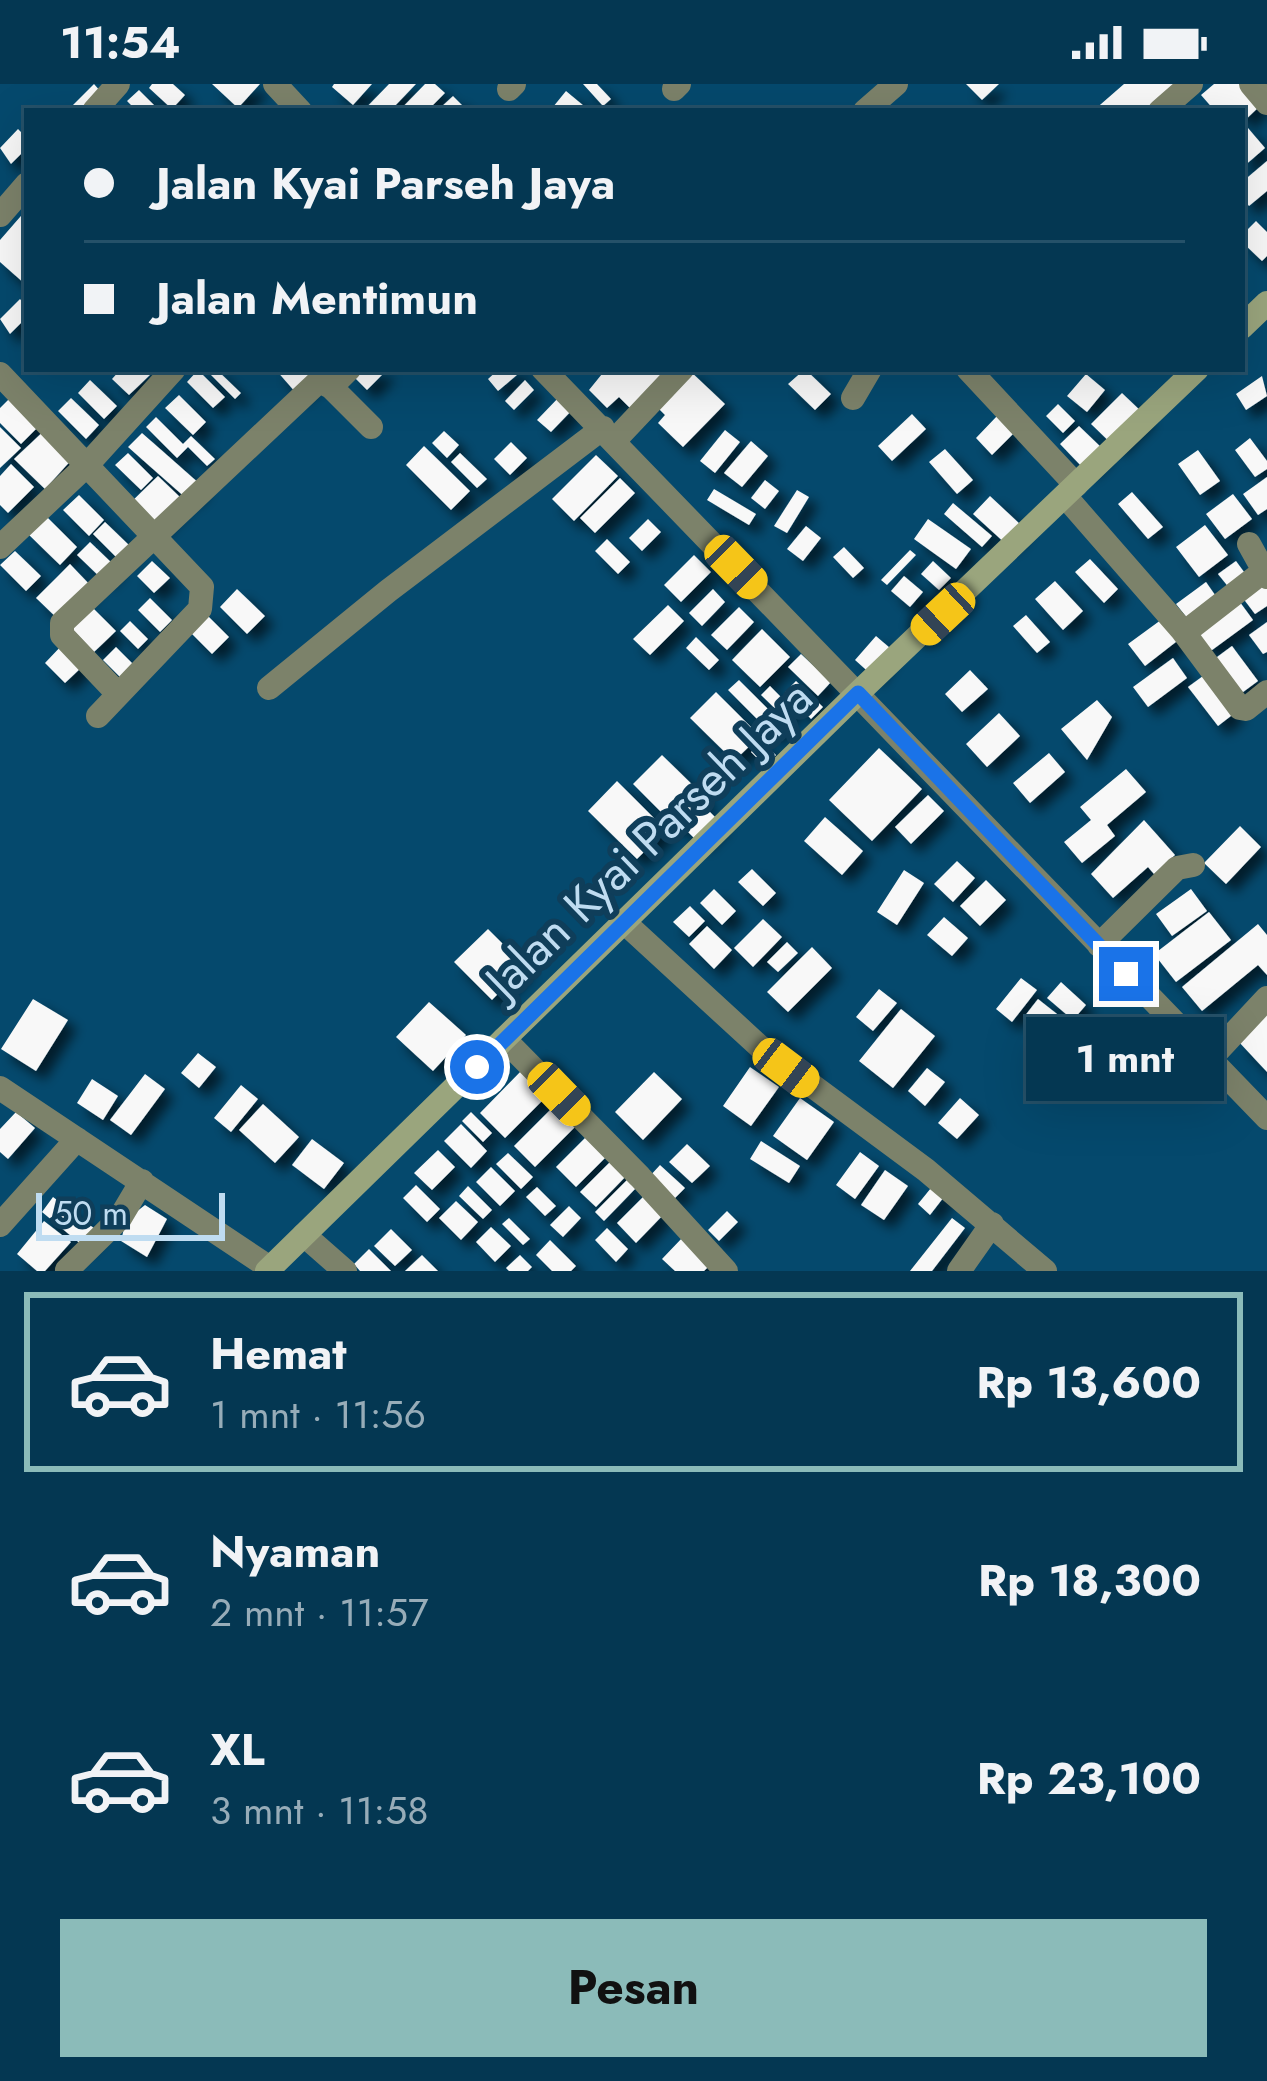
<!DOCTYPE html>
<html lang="id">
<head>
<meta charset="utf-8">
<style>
  :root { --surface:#043752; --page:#0d3f59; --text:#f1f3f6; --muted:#97acb8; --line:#255169; --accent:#8bbbb9 }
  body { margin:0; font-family:Jost,sans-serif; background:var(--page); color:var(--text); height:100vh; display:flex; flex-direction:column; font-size:45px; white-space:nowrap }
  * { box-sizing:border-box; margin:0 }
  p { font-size:39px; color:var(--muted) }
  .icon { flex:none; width:66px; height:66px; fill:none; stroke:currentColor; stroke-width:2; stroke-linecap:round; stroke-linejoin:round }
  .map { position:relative; height:1187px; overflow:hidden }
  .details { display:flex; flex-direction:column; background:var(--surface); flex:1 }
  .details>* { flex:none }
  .hud { position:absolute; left:24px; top:24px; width:1221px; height:264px; border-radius:0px; box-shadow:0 12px 48px #0002,0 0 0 3px var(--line); display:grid; align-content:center; height:264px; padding:0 60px; background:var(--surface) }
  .scale { position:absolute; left:36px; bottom:30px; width:189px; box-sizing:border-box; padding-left:12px; border:6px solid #bfdcf1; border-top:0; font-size:33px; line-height:42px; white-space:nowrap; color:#bfdcf1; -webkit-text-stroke:9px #0f3e5a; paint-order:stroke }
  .end { position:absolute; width:54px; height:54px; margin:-27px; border:15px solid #1a73e8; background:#fff; box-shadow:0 0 0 6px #fff }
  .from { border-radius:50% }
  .bubble { position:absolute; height:84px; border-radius:0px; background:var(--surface); box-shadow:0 12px 48px #0002,0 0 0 3px var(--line); font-size:39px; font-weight:700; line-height:84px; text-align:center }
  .car { position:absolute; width:36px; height:72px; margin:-36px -18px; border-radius:15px; box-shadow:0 0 9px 3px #0007; background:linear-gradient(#f5c518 24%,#345 0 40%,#f5c518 0 76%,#345 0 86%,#f5c518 0) }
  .hud b { display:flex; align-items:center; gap:42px; height:114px; font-size:45px }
  .hud b+b { border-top:3px solid var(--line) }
  .hud i { width:30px; height:30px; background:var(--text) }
  ul { padding:21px 0 0; list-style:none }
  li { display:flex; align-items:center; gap:36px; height:180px; margin:0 24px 18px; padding:0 36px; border:6px solid transparent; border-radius:0px }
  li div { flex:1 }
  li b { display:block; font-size:45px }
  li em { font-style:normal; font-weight:700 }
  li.on { border-color:var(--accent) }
  li>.icon { width:108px; height:108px; stroke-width:1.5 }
  .cta { display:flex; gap:24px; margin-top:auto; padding:24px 60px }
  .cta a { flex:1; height:138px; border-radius:0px; background:var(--accent); color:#111; font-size:48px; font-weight:700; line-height:138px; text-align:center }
  .status { display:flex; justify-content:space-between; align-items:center; height:84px; padding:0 60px; background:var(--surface); direction:ltr }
  .status svg { height:33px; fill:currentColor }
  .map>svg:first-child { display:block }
  .building { fill:#f8f8f8; filter:url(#shadow) }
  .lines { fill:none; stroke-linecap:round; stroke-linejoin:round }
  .minor { stroke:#7c826a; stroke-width:24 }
  .secondary { stroke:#9aa57d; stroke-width:24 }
  .route { stroke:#1a73e8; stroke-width:15 }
  .labels { text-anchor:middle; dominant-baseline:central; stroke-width:12; stroke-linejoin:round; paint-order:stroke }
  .street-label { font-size:48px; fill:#bfdcf1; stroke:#0f3e5a }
</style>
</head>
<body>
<div class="status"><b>11:54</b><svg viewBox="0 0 49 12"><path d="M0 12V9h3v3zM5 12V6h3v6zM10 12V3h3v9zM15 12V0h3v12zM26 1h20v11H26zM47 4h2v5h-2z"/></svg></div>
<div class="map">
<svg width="1267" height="1187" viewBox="0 0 1267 1187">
  <defs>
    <filter id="shadow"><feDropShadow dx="9" dy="9" stdDeviation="6" flood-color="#0009"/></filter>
  </defs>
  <rect width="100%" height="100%" fill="#05496d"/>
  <!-- building -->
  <path class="building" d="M 94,0 L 101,8 L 81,27 L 73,27 L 70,24 Z
    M 152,0 L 173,0 L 185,11 L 172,25 L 149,4 Z
    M 212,0 L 260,0 L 238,24 Z
    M 334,0 L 372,0 L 353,21 L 332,3 Z
    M 389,0 L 416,0 L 390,27 L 363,27 Z
    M 425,0 L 435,0 L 445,9 L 427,27 L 399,27 Z
    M 583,0 L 597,0 L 611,15 L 603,22 Z
    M 966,0 L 999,0 L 982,16 Z
    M 1124,0 L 1180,0 L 1149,27 L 1093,27 Z
    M 1214,0 L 1244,0 L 1262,20 L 1242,39 L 1242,27 L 1215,27 L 1201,11 Z
    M 139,6 L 160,27 L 137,27 L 127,17 Z
    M 566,7 L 590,27 L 557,27 L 553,23 Z
    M 453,12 L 468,27 L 437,27 Z
    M 1248,44 L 1265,64 L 1242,84 L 1242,48 Z
    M 18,45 L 27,54 L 27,64 L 11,80 L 0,64 Z
    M 1267,77 L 1267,107 L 1249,122 L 1242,113 L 1242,98 Z
    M 27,125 L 27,197 L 25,200 L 0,178 L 0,156 Z
    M 1256,137 L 1267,148 L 1267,172 L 1262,177 L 1242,158 L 1242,151 Z
    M 20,215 L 27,223 L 27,233 L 10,250 L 0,235 Z
    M 121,285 L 146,285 L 151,290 L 129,311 L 112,295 Z
    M 205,285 L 216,285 L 241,309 L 235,315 Z
    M 275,285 L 305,285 L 313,294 L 297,310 Z
    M 362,285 L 382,285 L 385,288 L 367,306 L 354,293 Z
    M 499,285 L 524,285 L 498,307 L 488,295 Z
    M 606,285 L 665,285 L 668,288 L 632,326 L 619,313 L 607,324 L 589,306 Z
    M 688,285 L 725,320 L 683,363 L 658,339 L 665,331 L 654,320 Z
    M 805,285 L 831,310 L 815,326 L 788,300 Z
    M 198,286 L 225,313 L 213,324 L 187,298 Z
    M 1086,290 L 1105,306 L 1087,328 L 1067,312 Z
    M 1262,292 L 1267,312 L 1246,326 L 1236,310 Z
    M 90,296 L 117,322 L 104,335 L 78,309 Z
    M 525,296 L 534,306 L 514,326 L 505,317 Z
    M 15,309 L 44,337 L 21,360 L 0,339 L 0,324 Z
    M 1122,309 L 1146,332 L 1115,363 L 1091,340 Z
    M 179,311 L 206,338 L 193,351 L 165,324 Z
    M 561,311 L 574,324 L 551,348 L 537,336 Z
    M 71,314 L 99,341 L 86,355 L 58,327 Z
    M 1058,320 L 1075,337 L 1063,349 L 1046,332 Z
    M 912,330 L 926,345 L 892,377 L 878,362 Z
    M 997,332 L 1014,349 L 992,371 L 976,354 Z
    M 156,333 L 183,360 L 191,352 L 215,375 L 207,382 L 188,363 L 177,374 L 146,343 Z
    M 1079,342 L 1105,367 L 1085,386 L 1060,360 Z
    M 0,343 L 21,364 L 0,384 Z
    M 46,345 L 74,373 L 45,405 L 14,375 Z
    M 725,346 L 740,358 L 715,389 L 700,377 Z
    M 444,347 L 459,361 L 447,374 L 432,359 Z
    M 142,349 L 201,401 L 187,415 L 128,363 Z
    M 1250,354 L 1267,377 L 1267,385 L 1255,393 L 1235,366 Z
    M 751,357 L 768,372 L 742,403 L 724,389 Z
    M 511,358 L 527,374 L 510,391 L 494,375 Z
    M 424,362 L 470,407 L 451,426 L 406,381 Z
    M 945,365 L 973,396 L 957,410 L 929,378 Z
    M 1198,366 L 1220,397 L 1200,411 L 1178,380 Z
    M 128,369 L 153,394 L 141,406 L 115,381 Z
    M 460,369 L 487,395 L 477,404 L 451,378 Z
    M 596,371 L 618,392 L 574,437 L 552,415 Z
    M 11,380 L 34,403 L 8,429 L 0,421 L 0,392 Z
    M 158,392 L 183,416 L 153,447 L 127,422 Z
    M 1267,393 L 1267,425 L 1258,431 L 1243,410 Z
    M 620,394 L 635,409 L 595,449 L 580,434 Z
    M 765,396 L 779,407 L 765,425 L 751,414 Z
    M 714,405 L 756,430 L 749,441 L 707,416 Z
    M 797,406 L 809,413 L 787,449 L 774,442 Z
    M 1132,408 L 1163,443 L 1148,455 L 1118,420 Z
    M 1233,410 L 1252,435 L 1225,455 L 1206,430 Z
    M 79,411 L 104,436 L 89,452 L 63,426 Z
    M 990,412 L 1022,442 L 1006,460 L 973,430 Z
    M 953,419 L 992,452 L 982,463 L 944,430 Z
    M 46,432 L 77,463 L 60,481 L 28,450 Z
    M 648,435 L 661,448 L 642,467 L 629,454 Z
    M 928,435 L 971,465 L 956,485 L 914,455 Z
    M 105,438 L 131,463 L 119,476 L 93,450 Z
    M 1205,441 L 1228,471 L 1199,493 L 1176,463 Z
    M 806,442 L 821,454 L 803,477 L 787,465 Z
    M 607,455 L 630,478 L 618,490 L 595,467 Z
    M 90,458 L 115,482 L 102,495 L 77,471 Z
    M 844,463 L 864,484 L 853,494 L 833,473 Z
    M 910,466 L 916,471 L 887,501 L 881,496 Z
    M 15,467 L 41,492 L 26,507 L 0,481 Z
    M 694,471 L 711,488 L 681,518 L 664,501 Z
    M 1090,475 L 1118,505 L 1104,519 L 1075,488 Z
    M 152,477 L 170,494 L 154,509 L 137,492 Z
    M 933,477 L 951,494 L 939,506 L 921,490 Z
    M 1236,477 L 1247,492 L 1230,505 L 1218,490 Z
    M 70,480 L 91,502 L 58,535 L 36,514 Z
    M 904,492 L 923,508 L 910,523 L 891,507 Z
    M 1055,497 L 1083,527 L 1063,546 L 1035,515 Z
    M 1263,497 L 1267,502 L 1267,522 L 1255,530 L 1242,513 Z
    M 1206,498 L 1220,518 L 1191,539 L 1176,520 Z
    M 237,505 L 265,532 L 247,550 L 220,523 Z
    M 713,505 L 725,518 L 702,542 L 689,529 Z
    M 150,514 L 172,536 L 160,548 L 138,526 Z
    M 1237,514 L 1253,536 L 1208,569 L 1192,547 Z
    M 668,521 L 684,537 L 650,571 L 633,555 Z
    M 739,523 L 754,538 L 727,566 L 711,551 Z
    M 93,524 L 116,547 L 94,568 L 72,545 Z
    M 203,527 L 229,553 L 212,570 L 186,544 Z
    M 1026,531 L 1050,558 L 1037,569 L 1013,542 Z
    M 1165,533 L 1181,554 L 1145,582 L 1128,560 Z
    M 130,537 L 148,555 L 138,565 L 120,547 Z
    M 1267,538 L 1267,568 L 1263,570 L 1249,551 Z
    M 762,545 L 790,573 L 760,603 L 732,576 Z
    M 876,552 L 890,564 L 873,592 L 855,576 Z
    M 696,553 L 719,576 L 709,586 L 686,564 Z
    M 64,559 L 85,580 L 65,599 L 45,579 Z
    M 1232,562 L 1258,597 L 1239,611 L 1213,576 Z
    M 116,563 L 134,581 L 121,594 L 103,576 Z
    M 801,570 L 831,598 L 818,612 L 788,583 Z
    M 1173,574 L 1187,594 L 1148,623 L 1133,603 Z
    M 970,586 L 988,605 L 962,628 L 945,610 Z
    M 1207,589 L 1236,628 L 1218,642 L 1188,603 Z
    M 739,596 L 784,641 L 774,652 L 728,606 Z
    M 796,597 L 823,623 L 811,635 L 785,608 Z
    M 770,602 L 794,626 L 785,634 L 761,611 Z
    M 716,608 L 760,652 L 734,677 L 690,634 Z
    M 1097,616 L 1112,633 L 1087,676 L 1061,645 Z
    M 999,629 L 1020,652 L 987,683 L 966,660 Z
    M 762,658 L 776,671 L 765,682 L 751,668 Z
    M 879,664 L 922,705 L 872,757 L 829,716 Z
    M 1049,669 L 1065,688 L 1030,719 L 1013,699 Z
    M 662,671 L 706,714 L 677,744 L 633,700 Z
    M 1126,685 L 1146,708 L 1107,741 L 1115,752 L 1082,779 L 1064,758 L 1091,736 L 1080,723 Z
    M 617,697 L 666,746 L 637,775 L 588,727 Z
    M 928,711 L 944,727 L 911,760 L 895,743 Z
    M 704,722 L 720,738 L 699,759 L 683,743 Z
    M 825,733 L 863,767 L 842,791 L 804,757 Z
    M 1144,736 L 1175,771 L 1154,790 L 1148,783 L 1113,814 L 1091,790 Z
    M 1240,742 L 1261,763 L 1226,800 L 1204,779 Z
    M 957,777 L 975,794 L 953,818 L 934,800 Z
    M 752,785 L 776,809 L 763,822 L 738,798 Z
    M 904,786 L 924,799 L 897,841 L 877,828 Z
    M 986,796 L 1006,816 L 980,842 L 960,822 Z
    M 714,805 L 736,827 L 722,841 L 700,819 Z
    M 1191,805 L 1207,827 L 1172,852 L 1156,830 Z
    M 690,822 L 705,837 L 689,853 L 673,838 Z
    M 1209,828 L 1231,856 L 1176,898 L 1154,870 Z
    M 944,833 L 968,854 L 952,872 L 927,851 Z
    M 763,835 L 782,853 L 753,883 L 734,864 Z
    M 1258,840 L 1267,851 L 1267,891 L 1258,881 L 1202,927 L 1182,903 Z
    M 707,842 L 732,866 L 714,885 L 689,860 Z
    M 488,845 L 525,882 L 492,916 L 454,878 Z
    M 787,858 L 798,869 L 778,888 L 767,878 Z
    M 812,863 L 832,884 L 788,928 L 767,908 Z
    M 1021,894 L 1037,906 L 1012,938 L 996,925 Z
    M 1061,898 L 1086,921 L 1073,936 L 1047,914 Z
    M 879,905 L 897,919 L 873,947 L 856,933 Z
    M 33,915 L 68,936 L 36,987 L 1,965 Z
    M 1038,915 L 1066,937 L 1052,955 L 1024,933 Z
    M 429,918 L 466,951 L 433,987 L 396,953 Z
    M 901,925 L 935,952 L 893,1004 L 859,977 Z
    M 1267,930 L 1267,988 L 1238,957 Z
    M 198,969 L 216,983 L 199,1004 L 181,989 Z
    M 750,983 L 779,1003 L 751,1042 L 723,1022 Z
    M 927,984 L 945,998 L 925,1022 L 908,1007 Z
    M 522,986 L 548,1011 L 505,1054 L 480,1029 Z
    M 654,988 L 682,1015 L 643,1056 L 615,1028 Z
    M 145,990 L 165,1005 L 131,1051 L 110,1036 Z
    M 92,995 L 118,1012 L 103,1036 L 77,1019 Z
    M 241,1001 L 258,1015 L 231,1048 L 214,1034 Z
    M 800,1014 L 834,1038 L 807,1076 L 773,1052 Z
    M 960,1014 L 979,1031 L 957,1055 L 938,1039 Z
    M 263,1020 L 299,1053 L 275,1079 L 239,1046 Z
    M 556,1020 L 577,1041 L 535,1083 L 514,1062 Z
    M 16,1028 L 35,1044 L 8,1075 L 0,1068 L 0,1045 Z
    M 471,1028 L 492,1049 L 483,1058 L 462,1037 Z
    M 461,1040 L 487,1067 L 471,1084 L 444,1057 Z
    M 586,1053 L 606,1073 L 576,1103 L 556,1083 Z
    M 312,1055 L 344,1079 L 324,1105 L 292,1081 Z
    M 761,1057 L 800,1082 L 789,1099 L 750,1075 Z
    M 687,1060 L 710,1082 L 692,1099 L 669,1078 Z
    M 438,1066 L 455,1083 L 432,1106 L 414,1089 Z
    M 860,1068 L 879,1082 L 855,1115 L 836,1101 Z
    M 508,1069 L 533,1093 L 521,1105 L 496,1080 Z
    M 614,1074 L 629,1089 L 596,1123 L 580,1108 Z
    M 660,1081 L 685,1104 L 673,1116 L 649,1093 Z
    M 491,1083 L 515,1107 L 500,1122 L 476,1098 Z
    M 885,1086 L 908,1102 L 884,1136 L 861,1121 Z
    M 628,1095 L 636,1104 L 604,1137 L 595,1128 Z
    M 935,1099 L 947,1109 L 930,1131 L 918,1120 Z
    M 416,1101 L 440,1125 L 427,1138 L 403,1114 Z
    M 468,1102 L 492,1126 L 483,1135 L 459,1112 Z
    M 537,1103 L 556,1122 L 545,1132 L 526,1113 Z
    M 645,1111 L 664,1130 L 636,1159 L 617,1139 Z
    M 53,1113 L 95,1145 L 82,1161 L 42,1128 Z
    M 456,1117 L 478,1138 L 461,1156 L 439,1134 Z
    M 145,1121 L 167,1135 L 147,1173 L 121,1157 L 126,1136 Z
    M 569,1122 L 581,1134 L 563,1153 L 550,1141 Z
    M 727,1127 L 738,1138 L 719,1157 L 708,1146 Z
    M 509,1134 L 530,1155 L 523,1161 L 502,1140 Z
    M 952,1134 L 965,1144 L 932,1187 L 910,1187 Z
    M 44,1137 L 71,1158 L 45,1187 L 37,1187 L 17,1170 Z
    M 491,1143 L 511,1162 L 495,1178 L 476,1158 Z
    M 607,1144 L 628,1165 L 616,1178 L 595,1156 Z
    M 391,1145 L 412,1166 L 395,1182 L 374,1162 Z
    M 683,1153 L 711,1180 L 704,1187 L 675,1187 L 662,1175 Z
    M 550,1156 L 576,1182 L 571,1187 L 552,1187 L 536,1171 Z
    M 369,1165 L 391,1187 L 360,1187 L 354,1180 Z
    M 422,1171 L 438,1187 L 405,1187 Z
    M 520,1171 L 532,1183 L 528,1187 L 509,1187 L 506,1184 Z"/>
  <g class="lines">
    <!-- minor -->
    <path class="minor" d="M 275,0 L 300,27
      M 1251,0 L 1267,19
      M 509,5 L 514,0
      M 674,5 L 679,0
      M 94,27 L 118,0
      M 865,27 L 896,0
      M 1160,27 L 1191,0
      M 0,131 L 27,100
      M 543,285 L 1267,1034
      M 968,285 L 1076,401
      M 0,290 L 202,503 L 200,525 L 98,632
      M 331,303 L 349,285
      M 853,314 L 870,285
      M 614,357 L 682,285
      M 1065,412 L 1182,546 L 1240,624 L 1246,625 L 1267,608
      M 1249,460 L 1264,487
      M 0,463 L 87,381 L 174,285
      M 1184,549 L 1264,487 L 1267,493
      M 269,604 L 388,507 L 603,344
      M 118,610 L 62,551 L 62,539 L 319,297 L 331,303 L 371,343
      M 625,839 L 760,963 L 926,1086 L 1045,1187
      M 1099,861 L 1177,784 L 1193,781
      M 504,955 L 640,1093 L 726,1187
      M 1209,976 L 1267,914
      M 0,1004 L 270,1184
      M 0,1141 L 77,1055
      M 304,1151 L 345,1187
      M 67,1186 L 120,1134 L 142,1097
      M 959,1187 L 992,1140"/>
    <!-- secondary -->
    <path class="secondary" d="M 1242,243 L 1267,219
      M 267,1187 L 858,609 L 1197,285"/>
  </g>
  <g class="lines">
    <!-- route -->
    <path class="route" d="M 477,983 L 858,609 L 1126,890"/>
  </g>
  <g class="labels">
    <!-- street labels -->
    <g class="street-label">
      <text transform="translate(649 755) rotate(-44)">Jalan Kyai Parseh Jaya</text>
    </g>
  </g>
</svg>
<div class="scale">50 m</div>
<i class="end from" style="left:477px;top:983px"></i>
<i class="end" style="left:1126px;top:890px"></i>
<div class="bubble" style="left:1026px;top:933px;width:198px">1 mnt</div>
<i class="car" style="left:736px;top:483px;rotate:136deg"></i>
<i class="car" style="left:943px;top:530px;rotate:227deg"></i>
<i class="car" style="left:786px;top:984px;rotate:127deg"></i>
<i class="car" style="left:559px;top:1010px;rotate:136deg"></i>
<div class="hud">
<b><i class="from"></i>Jalan Kyai Parseh Jaya</b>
<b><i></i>Jalan Mentimun</b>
</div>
</div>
<section class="details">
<ul>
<li class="on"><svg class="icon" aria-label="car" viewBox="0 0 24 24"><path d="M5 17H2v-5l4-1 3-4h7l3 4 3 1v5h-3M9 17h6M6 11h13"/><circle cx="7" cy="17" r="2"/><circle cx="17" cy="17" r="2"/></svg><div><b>Hemat</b><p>1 mnt · 11:56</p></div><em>Rp 13,600</em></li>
<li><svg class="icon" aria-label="car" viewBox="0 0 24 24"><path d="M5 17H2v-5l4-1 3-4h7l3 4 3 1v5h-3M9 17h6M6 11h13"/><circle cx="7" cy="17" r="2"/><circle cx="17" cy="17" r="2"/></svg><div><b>Nyaman</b><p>2 mnt · 11:57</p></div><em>Rp 18,300</em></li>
<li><svg class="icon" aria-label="car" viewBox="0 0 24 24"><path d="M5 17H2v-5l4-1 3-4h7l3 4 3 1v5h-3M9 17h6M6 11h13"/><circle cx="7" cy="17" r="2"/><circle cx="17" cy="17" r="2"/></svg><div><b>XL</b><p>3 mnt · 11:58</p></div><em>Rp 23,100</em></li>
</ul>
<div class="cta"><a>Pesan</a></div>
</section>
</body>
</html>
